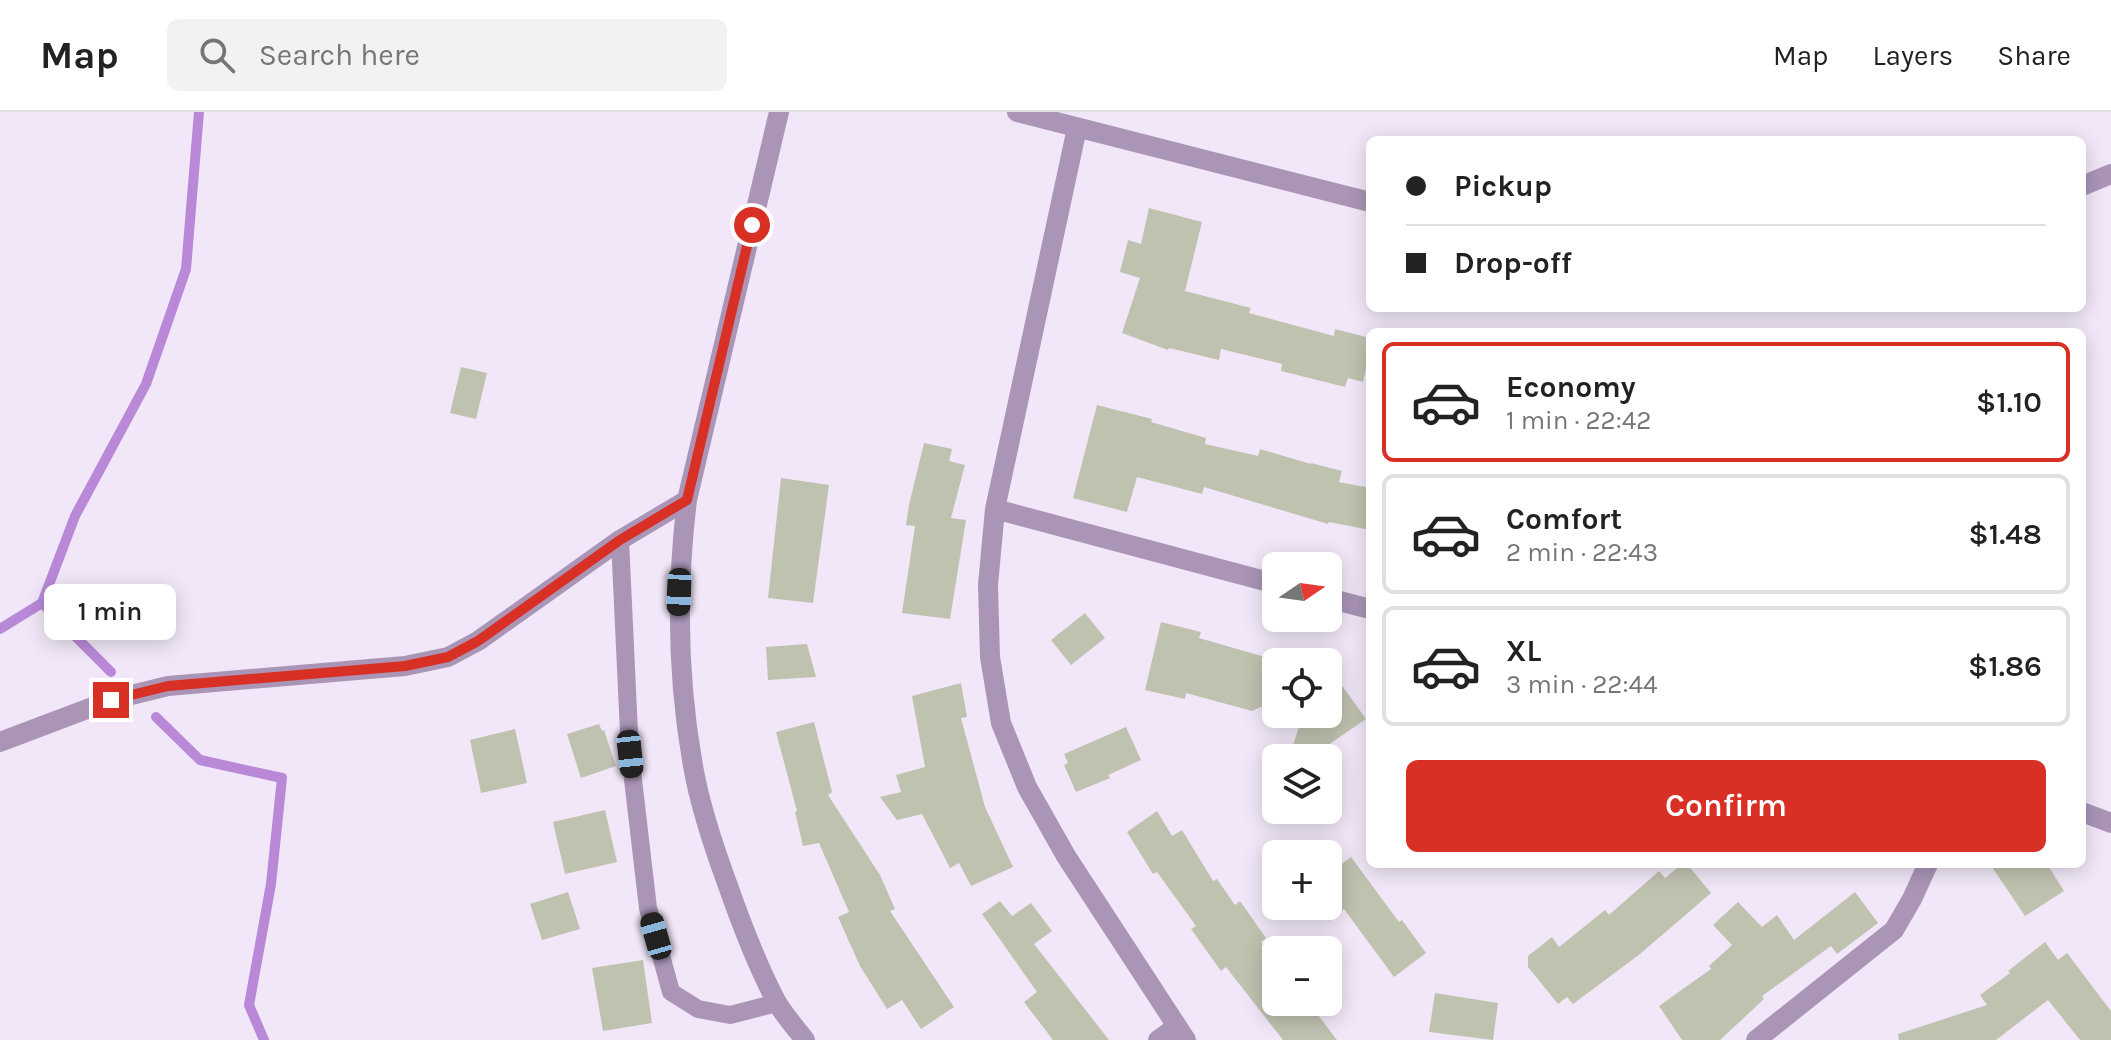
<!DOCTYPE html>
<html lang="en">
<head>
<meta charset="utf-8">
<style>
  :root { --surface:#fff; --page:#f2f2f2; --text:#222; --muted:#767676; --line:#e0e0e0; --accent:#d93025 }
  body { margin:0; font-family:Karla,sans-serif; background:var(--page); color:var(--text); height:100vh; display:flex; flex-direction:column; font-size:30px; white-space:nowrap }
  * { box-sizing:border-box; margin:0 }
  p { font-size:26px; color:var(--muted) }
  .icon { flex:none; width:44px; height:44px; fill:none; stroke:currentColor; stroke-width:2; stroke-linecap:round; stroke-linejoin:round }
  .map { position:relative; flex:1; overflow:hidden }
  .drawer { position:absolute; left:1366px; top:216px; width:720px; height:540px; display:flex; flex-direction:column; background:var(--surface); border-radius:12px; box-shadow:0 4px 20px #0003 }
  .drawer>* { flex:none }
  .hud { position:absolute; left:1366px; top:24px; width:720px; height:176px; border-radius:12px; box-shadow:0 4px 20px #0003; display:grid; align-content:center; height:176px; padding:0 40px; background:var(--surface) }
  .needle { width:52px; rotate:77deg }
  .controls { position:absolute; left:1262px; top:440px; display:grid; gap:16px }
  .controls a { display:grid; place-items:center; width:80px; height:80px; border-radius:12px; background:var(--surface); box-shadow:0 4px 20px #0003; font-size:40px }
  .end { position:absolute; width:36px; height:36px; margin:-18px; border:10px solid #d93025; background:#fff; box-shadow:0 0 0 4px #fff }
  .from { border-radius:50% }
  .bubble { position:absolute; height:56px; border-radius:12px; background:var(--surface); box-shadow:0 4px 20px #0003; font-size:26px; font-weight:600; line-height:56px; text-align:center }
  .car { position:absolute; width:24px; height:48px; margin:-24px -12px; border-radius:10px; box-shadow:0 0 6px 2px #0007; background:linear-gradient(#222 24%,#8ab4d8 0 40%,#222 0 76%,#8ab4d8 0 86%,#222 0) }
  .hud b { display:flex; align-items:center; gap:28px; height:76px; font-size:30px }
  .hud b+b { border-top:2px solid var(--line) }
  .hud i { width:20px; height:20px; background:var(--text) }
  ul { padding:14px 0 0; list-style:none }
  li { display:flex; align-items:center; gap:24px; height:120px; margin:0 16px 12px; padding:0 24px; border:4px solid var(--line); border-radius:12px }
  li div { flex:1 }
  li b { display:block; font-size:30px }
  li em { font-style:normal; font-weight:600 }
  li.active { border-color:var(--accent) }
  li>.icon { width:72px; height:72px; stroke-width:1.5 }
  .button { display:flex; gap:16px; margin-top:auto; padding:16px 40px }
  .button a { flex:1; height:92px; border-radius:12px; background:var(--accent); color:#fff; font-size:32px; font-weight:600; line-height:92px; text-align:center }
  header { display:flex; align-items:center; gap:48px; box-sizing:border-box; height:112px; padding:0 40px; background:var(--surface); border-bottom:2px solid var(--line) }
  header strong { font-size:38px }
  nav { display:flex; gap:44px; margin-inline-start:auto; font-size:28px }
  .search { width:560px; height:72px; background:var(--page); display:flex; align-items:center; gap:20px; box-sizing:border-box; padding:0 28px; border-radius:12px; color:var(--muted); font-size:30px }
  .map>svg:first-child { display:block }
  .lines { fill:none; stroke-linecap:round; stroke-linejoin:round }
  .stream { stroke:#b989d7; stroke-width:10 }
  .building { fill:#c0c2b0 }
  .lane { stroke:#aa95b7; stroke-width:18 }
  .street { stroke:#aa95b7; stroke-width:20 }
  .route { stroke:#d93025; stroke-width:10 }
</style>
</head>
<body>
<header>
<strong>Map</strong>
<div class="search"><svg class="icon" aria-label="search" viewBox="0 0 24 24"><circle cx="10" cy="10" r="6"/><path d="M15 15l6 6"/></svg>Search here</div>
<nav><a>Map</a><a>Layers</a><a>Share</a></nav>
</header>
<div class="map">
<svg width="2111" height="928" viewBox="0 0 2111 928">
  <rect width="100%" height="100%" fill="#f1e7f8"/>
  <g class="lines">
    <!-- stream -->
    <path class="stream" d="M 0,517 L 42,491
      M 111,560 L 42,491 L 75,404 L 146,272 L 186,157 L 199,0
      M 156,605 L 200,648 L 282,666 L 271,772 L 249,893 L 264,928"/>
  </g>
  <!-- building -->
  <path class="building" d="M 1149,96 L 1202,110 L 1185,179 L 1251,196 L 1249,201 L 1334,224 L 1335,217 L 1370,226 L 1370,240 L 1363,270 L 1348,266 L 1345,275 L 1281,259 L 1282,252 L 1221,237 L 1219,248 L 1169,236 L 1168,238 L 1122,221 L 1140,166 L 1120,160 L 1128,128 L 1141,132 Z
    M 461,255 L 487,261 L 476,307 L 450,301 Z
    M 1097,293 L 1152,307 L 1151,310 L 1206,326 L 1205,332 L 1258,344 L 1260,337 L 1311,352 L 1311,351 L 1342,359 L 1339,370 L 1370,376 L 1370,418 L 1329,410 L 1328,412 L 1204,375 L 1202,382 L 1137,365 L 1127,400 L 1073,386 Z
    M 924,331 L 952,337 L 949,349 L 965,353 L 951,406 L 966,408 L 950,507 L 902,501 L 915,414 L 906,413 L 909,393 Z
    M 781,366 L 829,373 L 813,491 L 768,486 Z
    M 1085,501 L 1105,526 L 1071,553 L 1051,528 Z
    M 1161,510 L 1201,520 L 1199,526 L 1279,549 L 1276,550 L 1276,562 L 1267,592 L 1252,599 L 1186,581 L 1185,587 L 1145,578 Z
    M 807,532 L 816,565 L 768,568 L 766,535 Z
    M 1338,568 L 1366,607 L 1309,646 L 1289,646 L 1301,608 L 1311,602 L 1328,602 L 1328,575 Z
    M 961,571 L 967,605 L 961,606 L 985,695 L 1013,755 L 971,774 L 959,751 L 950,756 L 922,702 L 897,708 L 880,685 L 901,680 L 896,663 L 925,655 L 912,584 Z
    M 814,610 L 832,680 L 828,683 L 880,763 L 895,797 L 890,799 L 954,895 L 921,917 L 902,888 L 887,897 L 860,854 L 838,805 L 849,800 L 819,731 L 803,734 L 795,700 L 797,699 L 776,620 Z
    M 599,612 L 602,619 L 604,618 L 616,654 L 581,666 L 567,622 Z
    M 1126,615 L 1141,648 L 1108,663 L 1110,666 L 1076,680 L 1064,653 L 1068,651 L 1064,642 Z
    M 515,617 L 527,671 L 481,681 L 470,628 Z
    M 605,698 L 617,750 L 565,762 L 553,710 Z
    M 1157,699 L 1172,724 L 1182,718 L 1213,769 L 1217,767 L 1235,793 L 1240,789 L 1266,826 L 1261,830 L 1276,849 L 1276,890 L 1308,890 L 1337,928 L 1283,928 L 1226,855 L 1221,859 L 1191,817 L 1196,814 L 1157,760 L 1153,762 L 1127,720 Z
    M 1351,745 L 1399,810 L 1402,808 L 1426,841 L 1394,865 L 1344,797 L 1328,809 L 1328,762 Z
    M 1682,752 L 1687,752 L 1711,781 L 1640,842 L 1573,892 L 1567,885 L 1558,892 L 1528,855 L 1528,844 L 1552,825 L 1559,835 L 1605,798 L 1609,803 L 1659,759 L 1665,766 Z
    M 1990,752 L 2047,752 L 2064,779 L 2025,804 Z
    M 568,780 L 580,817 L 542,828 L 530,792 Z
    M 1855,780 L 1878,811 L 1837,842 L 1831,834 L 1762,884 L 1764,887 L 1720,928 L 1682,928 L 1659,894 L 1711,857 L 1709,854 L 1732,833 L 1713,813 L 1738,790 L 1762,815 L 1777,803 L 1794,828 Z
    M 1000,789 L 1012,804 L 1031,791 L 1052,819 L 1034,832 L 1109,928 L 1053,928 L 1024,890 L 1037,880 L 982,802 Z
    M 2045,830 L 2058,848 L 2067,841 L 2111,899 L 2111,928 L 2080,928 L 2048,888 L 1996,928 L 1899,928 L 1898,922 L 1987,893 L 1980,883 L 2010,861 L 2008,859 Z
    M 643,848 L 652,911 L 603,919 L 592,856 Z
    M 1435,881 L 1498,891 L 1493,928 L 1429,920 Z"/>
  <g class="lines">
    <!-- lane -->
    <path class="lane" d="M 620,428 L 630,642 L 648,796 L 671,880 L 698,897 L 730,903 L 777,891"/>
    <!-- street -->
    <path class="street" d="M 779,0 L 687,388 C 676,478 677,564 693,654 C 700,694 713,733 727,771 C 741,811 756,851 776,889 C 784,903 795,915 805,928
      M 1017,0 L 1370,90
      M 1077,16 L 995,397 L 988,473 L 990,545 L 1001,611 L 1027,675 L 1066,744 L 1186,928
      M 2082,74 L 2111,62
      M 995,397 L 1276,472
      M 1328,486 L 1370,497
      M 0,630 L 111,588 L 168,574 L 405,554 L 448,545 L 478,529 L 620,428 L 687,388
      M 2082,700 L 2111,711
      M 1158,928 L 1176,915
      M 1756,928 L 1894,818 L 1912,787 L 1928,752"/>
  </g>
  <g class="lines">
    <!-- route -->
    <path class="route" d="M 111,588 L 168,574 L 405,554 L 448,545 L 478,529 L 620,428 L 687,388 L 752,113"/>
  </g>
</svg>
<div class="controls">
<a><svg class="needle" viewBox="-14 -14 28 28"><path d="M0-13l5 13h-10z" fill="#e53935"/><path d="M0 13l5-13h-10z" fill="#767676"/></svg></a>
<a><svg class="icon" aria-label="locate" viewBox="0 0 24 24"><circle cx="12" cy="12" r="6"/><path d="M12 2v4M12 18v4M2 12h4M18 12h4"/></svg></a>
<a><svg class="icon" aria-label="layers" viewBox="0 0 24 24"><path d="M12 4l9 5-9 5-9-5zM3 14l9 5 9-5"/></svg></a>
<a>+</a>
<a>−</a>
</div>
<i class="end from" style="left:752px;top:113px"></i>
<i class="end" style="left:111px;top:588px"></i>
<div class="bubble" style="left:44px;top:472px;width:132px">1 min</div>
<i class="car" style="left:679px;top:480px;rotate:182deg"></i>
<i class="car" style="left:630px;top:642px;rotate:174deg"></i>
<i class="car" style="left:656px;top:824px;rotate:344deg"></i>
<div class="hud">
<b><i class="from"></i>Pickup</b>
<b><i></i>Drop-off</b>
</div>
<section class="drawer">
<ul>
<li class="active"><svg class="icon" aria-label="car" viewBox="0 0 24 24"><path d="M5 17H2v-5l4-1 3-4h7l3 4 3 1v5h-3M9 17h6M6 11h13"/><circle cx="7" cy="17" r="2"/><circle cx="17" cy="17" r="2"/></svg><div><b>Economy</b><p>1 min · 22:42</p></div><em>$1.10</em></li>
<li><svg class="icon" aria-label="car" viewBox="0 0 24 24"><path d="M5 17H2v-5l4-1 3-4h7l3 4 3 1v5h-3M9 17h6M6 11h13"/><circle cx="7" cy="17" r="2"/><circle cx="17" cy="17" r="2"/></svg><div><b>Comfort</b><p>2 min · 22:43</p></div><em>$1.48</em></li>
<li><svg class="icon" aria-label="car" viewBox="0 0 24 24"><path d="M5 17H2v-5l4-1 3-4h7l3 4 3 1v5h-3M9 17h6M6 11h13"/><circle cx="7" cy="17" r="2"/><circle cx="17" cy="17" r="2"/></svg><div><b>XL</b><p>3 min · 22:44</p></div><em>$1.86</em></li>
</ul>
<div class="button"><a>Confirm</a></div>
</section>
</div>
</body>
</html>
